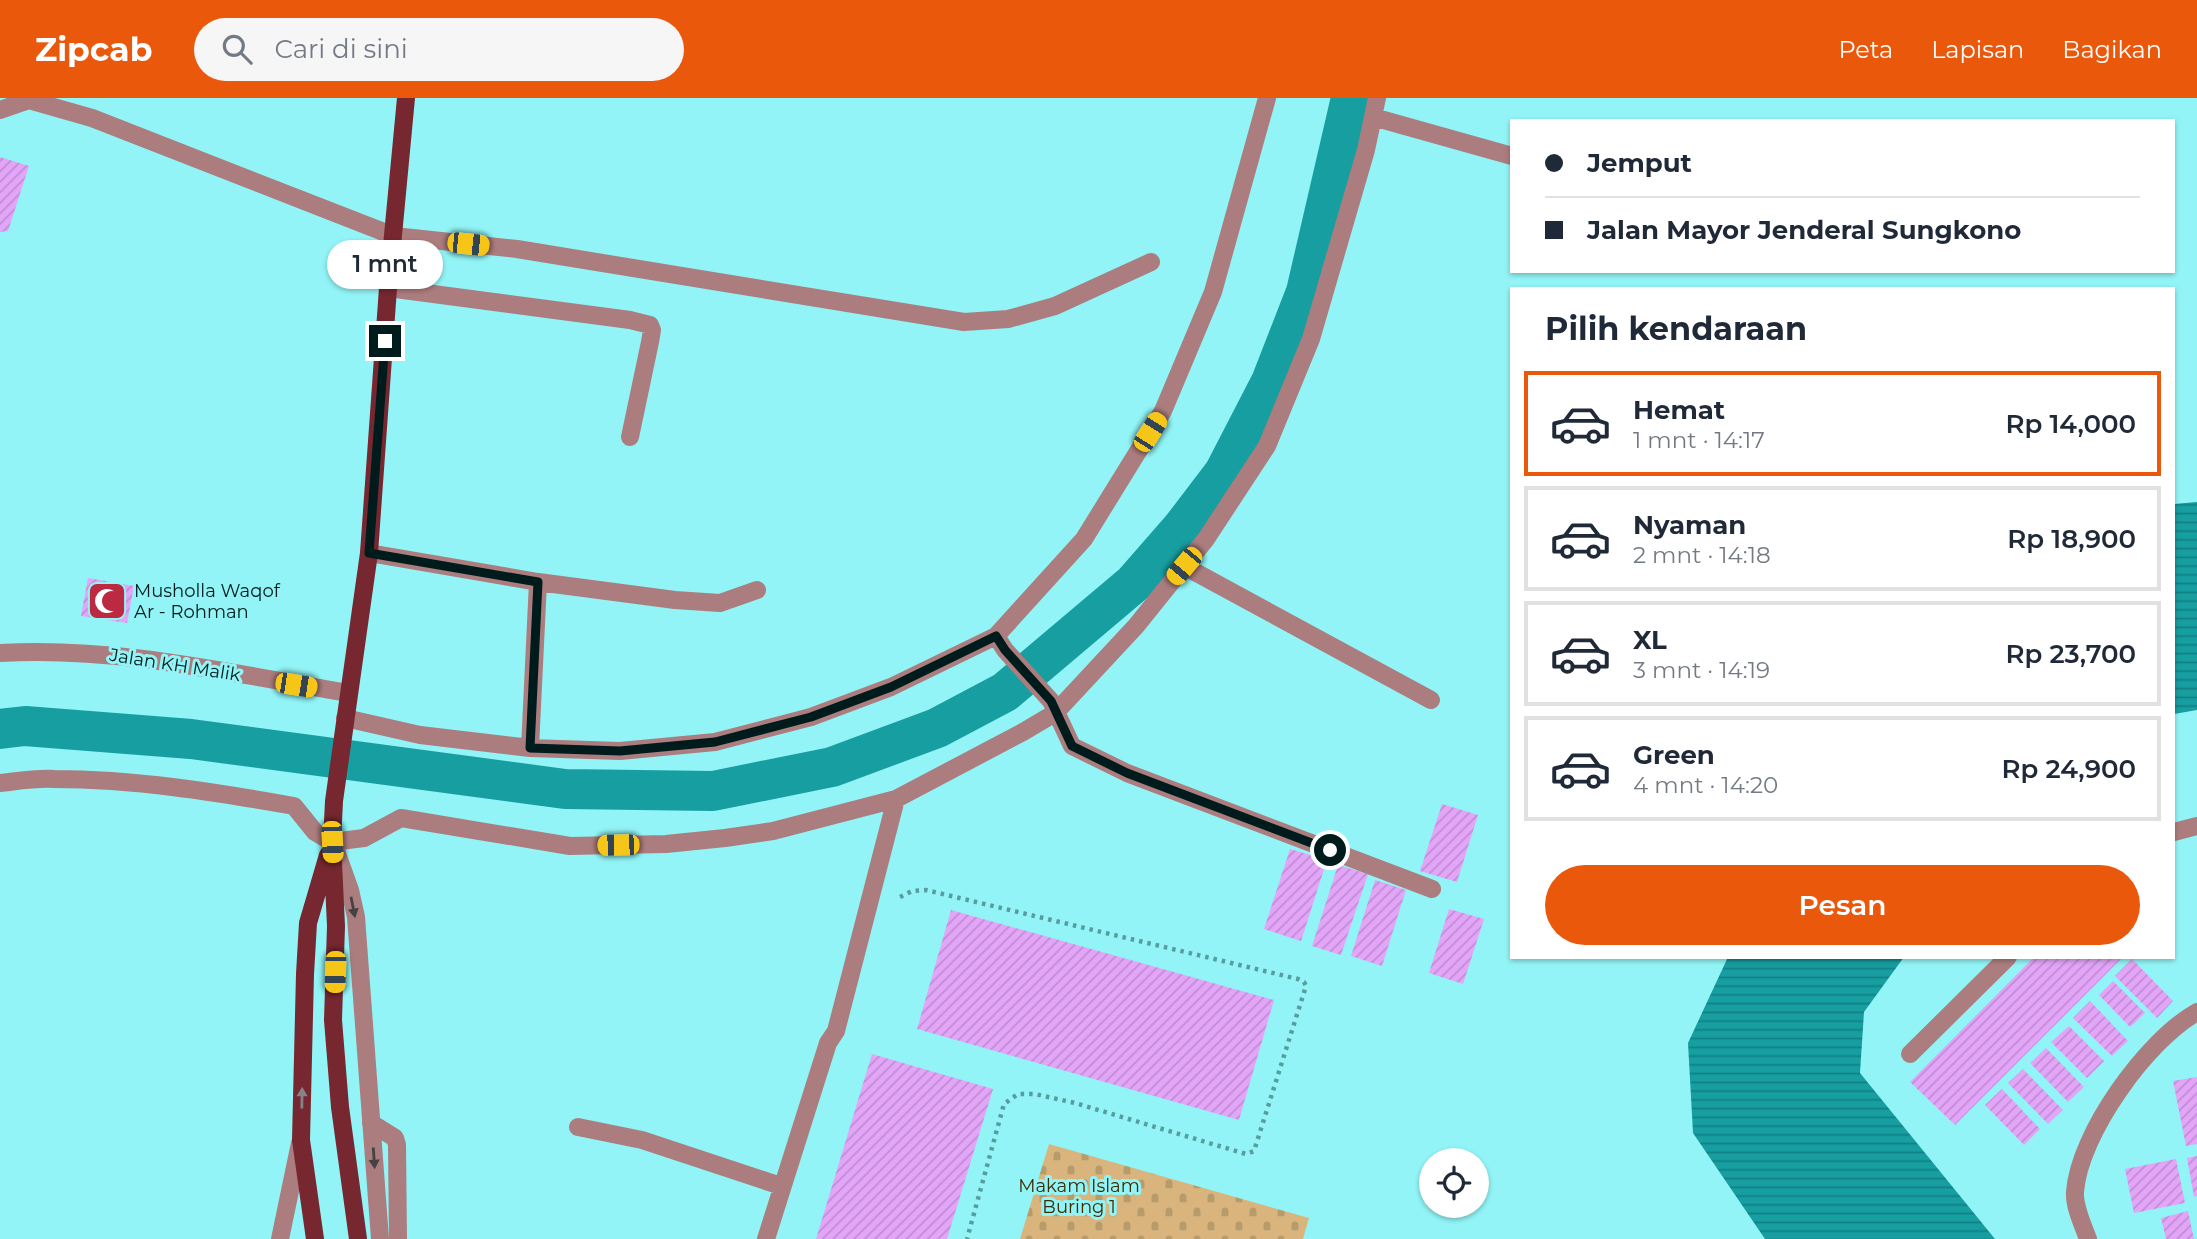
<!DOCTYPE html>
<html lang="id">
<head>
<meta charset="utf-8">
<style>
  :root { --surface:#fff; --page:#f6f6f7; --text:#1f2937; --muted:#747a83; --line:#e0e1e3; --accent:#ea580c }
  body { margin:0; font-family:Montserrat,sans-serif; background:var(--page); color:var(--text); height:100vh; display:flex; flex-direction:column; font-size:26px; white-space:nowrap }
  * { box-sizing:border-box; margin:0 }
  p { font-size:23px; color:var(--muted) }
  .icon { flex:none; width:38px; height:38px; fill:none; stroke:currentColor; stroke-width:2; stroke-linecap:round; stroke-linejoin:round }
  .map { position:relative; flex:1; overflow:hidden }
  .details { position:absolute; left:1510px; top:189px; width:665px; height:672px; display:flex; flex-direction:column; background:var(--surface); border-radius:0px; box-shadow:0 2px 5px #0004 }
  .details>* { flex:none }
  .hud { position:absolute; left:1510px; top:21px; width:665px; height:154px; border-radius:0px; box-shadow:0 2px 5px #0004; display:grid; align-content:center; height:154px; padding:0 35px; background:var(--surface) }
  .fabs { position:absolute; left:1419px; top:1050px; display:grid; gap:14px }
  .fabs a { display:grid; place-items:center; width:70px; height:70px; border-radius:50%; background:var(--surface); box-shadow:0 2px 5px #0004; font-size:35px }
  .end { position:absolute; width:32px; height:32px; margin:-16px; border:9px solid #001b1c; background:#fff; box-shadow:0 0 0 4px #fff }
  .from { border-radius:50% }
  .bubble { position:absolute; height:49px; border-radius:24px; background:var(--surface); box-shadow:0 2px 5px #0004; font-size:23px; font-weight:600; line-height:49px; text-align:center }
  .car { position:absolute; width:21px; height:42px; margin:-21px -10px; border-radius:9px; box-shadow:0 0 5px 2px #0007; background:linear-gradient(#f5c518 24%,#345 0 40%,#f5c518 0 76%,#345 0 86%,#f5c518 0) }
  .hud b { display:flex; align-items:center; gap:24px; height:66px; font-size:26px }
  .hud b+b { border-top:2px solid var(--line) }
  .hud i { width:18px; height:18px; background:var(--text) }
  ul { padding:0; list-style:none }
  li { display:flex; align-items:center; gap:21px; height:105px; margin:0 14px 10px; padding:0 21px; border:4px solid var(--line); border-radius:0px }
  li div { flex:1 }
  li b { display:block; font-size:26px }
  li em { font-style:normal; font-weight:600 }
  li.on { border-color:var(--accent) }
  li>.icon { width:63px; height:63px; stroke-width:1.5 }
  h2 { padding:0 35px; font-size:32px; line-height:84px }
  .button { display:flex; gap:14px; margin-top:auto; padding:14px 35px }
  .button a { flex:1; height:80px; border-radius:42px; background:var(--accent); color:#fff; font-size:28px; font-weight:600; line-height:80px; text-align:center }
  header { display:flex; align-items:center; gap:42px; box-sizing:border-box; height:98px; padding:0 35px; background:var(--accent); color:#fff }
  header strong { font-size:33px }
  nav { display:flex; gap:38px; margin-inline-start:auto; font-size:24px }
  .search { width:490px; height:63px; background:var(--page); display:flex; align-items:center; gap:18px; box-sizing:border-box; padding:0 24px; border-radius:38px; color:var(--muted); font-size:26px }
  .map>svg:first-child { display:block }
  .cemetery { fill:url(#cemetery-stones) }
  .water { fill:url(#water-rules) }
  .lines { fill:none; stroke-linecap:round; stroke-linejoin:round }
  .canal { stroke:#179ea1; stroke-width:40 }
  .building { fill:url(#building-hatch) }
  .path { stroke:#579d9e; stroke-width:4.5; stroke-dasharray:3.5 5; stroke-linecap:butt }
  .minor { stroke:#ac7d7e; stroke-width:18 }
  .tertiary { stroke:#ac7d7e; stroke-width:18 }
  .primary { stroke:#76272f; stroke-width:18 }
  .oneway { fill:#454243 }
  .oneway2 { fill:#838389 }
  .route { stroke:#001b1c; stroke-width:9 }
  .labels { text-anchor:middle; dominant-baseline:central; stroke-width:6; stroke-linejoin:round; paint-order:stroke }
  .poi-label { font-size:18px; fill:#001b1c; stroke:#92f4f6; text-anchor:start }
  .street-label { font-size:18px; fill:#001b1c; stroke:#92f4f6 }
  .park-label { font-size:18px; fill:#402a00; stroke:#92f4f6 }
</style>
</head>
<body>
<header>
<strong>Zipcab</strong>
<div class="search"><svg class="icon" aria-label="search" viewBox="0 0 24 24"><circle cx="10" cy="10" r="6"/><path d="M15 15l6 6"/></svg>Cari di sini</div>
<nav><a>Peta</a><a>Lapisan</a><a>Bagikan</a></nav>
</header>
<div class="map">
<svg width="2197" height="1141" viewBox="0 0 2197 1141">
  <defs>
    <pattern id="cemetery-stones" width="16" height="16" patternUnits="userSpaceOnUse" patternTransform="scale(1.75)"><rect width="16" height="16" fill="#d9b57d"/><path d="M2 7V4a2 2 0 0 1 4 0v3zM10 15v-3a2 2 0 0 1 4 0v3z" fill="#b89b6b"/></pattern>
    <pattern id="water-rules" width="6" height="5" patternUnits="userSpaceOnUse" patternTransform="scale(1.75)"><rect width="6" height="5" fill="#179ea1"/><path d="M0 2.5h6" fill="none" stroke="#128082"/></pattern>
    <pattern id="building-hatch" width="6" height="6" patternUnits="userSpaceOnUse" patternTransform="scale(1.75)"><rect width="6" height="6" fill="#e3a5f7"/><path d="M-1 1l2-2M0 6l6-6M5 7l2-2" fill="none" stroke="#c18dd3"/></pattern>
  </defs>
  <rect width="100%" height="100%" fill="#92f4f6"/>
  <!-- cemetery -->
  <path class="cemetery" d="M 1049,1046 L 1309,1120 L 1303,1141 L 1020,1141 Z"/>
  <!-- water -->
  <path class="water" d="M 2197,404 L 2197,612 L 2174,616 L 2174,406 Z
    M 1728,859 L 1904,859 L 1864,914 L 1860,975 L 1995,1141 L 1765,1141 L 1693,1035 L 1688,945 Z"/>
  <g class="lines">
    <!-- canal -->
    <path class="canal" d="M 0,631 L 25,628 L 191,641 L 565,691 L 713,693 L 832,669 L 937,630 L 1005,594 L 1134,485 L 1182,430 L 1224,375 L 1271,284 L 1306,194 L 1351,0"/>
  </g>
  <!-- building -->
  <path class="building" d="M 0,59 L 29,68 L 8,133 L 0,134 Z
    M 88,480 L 134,488 L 127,525 L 81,518 Z
    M 1442,706 L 1478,717 L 1457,784 L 1420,773 Z
    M 1290,751 L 1327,762 L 1301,843 L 1264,831 Z
    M 1338,767 L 1368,776 L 1341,857 L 1312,848 Z
    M 1375,782 L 1406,792 L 1382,868 L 1351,858 Z
    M 1449,811 L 1484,821 L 1463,886 L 1429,875 Z
    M 951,812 L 1274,902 L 1239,1022 L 917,931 Z
    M 2034,859 L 2123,859 L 1955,1027 L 1910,984 Z
    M 2132,861 L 2173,903 L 2157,920 L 2115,878 Z
    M 2113,883 L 2145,915 L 2130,929 L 2099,897 Z
    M 2090,903 L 2128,943 L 2112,958 L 2073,920 Z
    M 2069,928 L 2104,963 L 2087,980 L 2051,944 Z
    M 2046,950 L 2084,989 L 2068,1004 L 2030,965 Z
    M 872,956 L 993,991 L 947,1141 L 816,1141 Z
    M 2023,971 L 2063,1012 L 2048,1026 L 2008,985 Z
    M 2197,979 L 2197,1046 L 2186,1048 L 2173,983 Z
    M 2002,991 L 2040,1031 L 2024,1047 L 1985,1007 Z
    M 2197,1058 L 2197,1098 L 2194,1099 L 2187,1060 Z
    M 2176,1061 L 2185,1105 L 2134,1115 L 2125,1071 Z
    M 2188,1113 L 2194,1141 L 2166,1141 L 2161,1120 Z"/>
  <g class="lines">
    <!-- path -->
    <path class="path" d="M 900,799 L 912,793 L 926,792 L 1298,881 L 1304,884 L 1306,888 L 1254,1053 L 1246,1056 L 1075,1005 L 1035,996 L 1018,996 L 1004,1006 L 967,1141"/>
    <!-- minor -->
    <path class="minor" d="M 0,12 L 29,2 L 92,20 L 394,138 L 517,151 L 964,224 L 1008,221 L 1055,208 L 1151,164
      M 1373,19 L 1512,58
      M 388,190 L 630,222 L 650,227 L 652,232 L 650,244 L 630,339
      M 369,455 L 538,484
      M 1184,468 L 1431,602
      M 996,538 L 1005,552 L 1051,603 L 1072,648 L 1127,675 L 1432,791
      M 345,620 L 420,637 L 530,650 L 620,653 L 715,644 L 811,619 L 891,589 L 996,538 L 1084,441 L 1163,313 L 1213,194 L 1267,0
      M 530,650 L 538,484 L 675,502 L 720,505 L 757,492
      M 0,685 C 18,683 36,680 54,681 C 134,681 215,694 294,708 L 315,734 L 332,744 L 364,740 L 401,720 L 570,748 L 666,746 L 725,740 L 773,733 L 896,701 L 1023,634 L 1055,615 L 1136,528 L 1206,441 L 1267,348 L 1311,241 L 1366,52 L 1377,0
      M 2174,734 L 2197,728
      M 335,750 L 350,792 L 356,819 L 380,1141
      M 1910,956 L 2008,859
      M 371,1025 L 395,1040 L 397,1047 L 398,1141
      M 578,1029 L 642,1042 L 781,1088
      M 280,1141 L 300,1045
      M 766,1141 L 828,945 L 836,933 L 896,701
      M 2088,1141 C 2083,1127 2074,1109 2075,1094 C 2079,1036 2147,942 2197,914"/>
    <!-- tertiary -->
    <path class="tertiary" d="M 0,555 C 117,548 234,576 348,595"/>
    <!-- primary -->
    <path class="primary" d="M 315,1141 L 301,1042 L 305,876 L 308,825 L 328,757
      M 358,1141 L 340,1009 L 333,922 L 336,828 L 332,744 L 334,703 L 369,455 L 388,190 L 406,0"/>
  </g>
  <!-- one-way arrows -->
  <defs><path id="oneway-solid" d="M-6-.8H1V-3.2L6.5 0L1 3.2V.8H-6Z" transform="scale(1.75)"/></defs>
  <g class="oneway">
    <use href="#oneway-solid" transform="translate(353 809) rotate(79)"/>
    <use href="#oneway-solid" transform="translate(374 1060) rotate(86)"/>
  </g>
  <use class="oneway2" href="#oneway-solid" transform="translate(302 1000) rotate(-89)"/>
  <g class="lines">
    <!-- route -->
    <path class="route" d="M 385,243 L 369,455 L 538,484 L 530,650 L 620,653 L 715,644 L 811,619 L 891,589 L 996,538 L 1005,552 L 1051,603 L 1072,648 L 1127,675 L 1330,752"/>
  </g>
  <!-- icons -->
  <defs>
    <g id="mosque-square" transform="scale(2.0125)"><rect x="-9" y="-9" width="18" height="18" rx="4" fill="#bb2a41" stroke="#92f4f6"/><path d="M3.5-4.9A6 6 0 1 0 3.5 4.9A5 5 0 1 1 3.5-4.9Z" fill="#fff"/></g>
  </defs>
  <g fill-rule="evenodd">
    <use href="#mosque-square" x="107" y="503"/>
  </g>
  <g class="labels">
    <!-- poi labels -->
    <g class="poi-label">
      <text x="134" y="493">Musholla Waqof<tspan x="134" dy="21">Ar - Rohman</tspan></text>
    </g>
    <!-- street labels -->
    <g class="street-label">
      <text transform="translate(175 567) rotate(9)">Jalan KH Malik</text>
    </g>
    <!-- park labels -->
    <g class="park-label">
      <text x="1079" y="1088">Makam Islam<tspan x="1079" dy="21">Buring 1</tspan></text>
    </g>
  </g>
</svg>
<div class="fabs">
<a><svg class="icon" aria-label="locate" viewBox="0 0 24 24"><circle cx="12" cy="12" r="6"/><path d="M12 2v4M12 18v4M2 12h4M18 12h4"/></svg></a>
</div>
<i class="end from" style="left:1330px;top:752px"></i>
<i class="end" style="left:385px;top:243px"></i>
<div class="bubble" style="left:327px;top:142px;width:116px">1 mnt</div>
<i class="car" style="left:468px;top:146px;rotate:96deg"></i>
<i class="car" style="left:1150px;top:334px;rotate:32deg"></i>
<i class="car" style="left:1184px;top:468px;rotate:220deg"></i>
<i class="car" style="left:296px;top:587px;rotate:99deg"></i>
<i class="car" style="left:332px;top:744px;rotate:177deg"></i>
<i class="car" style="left:618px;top:747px;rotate:269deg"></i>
<i class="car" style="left:335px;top:874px;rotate:182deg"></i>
<div class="hud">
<b><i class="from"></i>Jemput</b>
<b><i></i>Jalan Mayor Jenderal Sungkono</b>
</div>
<section class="details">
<h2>Pilih kendaraan</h2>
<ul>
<li class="on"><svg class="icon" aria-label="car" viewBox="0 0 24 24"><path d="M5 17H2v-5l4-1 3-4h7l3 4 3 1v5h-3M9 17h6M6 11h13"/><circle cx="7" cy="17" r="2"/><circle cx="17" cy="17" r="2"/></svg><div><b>Hemat</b><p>1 mnt · 14:17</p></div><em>Rp 14,000</em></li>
<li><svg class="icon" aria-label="car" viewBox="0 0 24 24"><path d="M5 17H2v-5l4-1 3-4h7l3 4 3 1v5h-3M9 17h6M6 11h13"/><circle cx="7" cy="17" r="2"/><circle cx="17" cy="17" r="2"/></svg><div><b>Nyaman</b><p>2 mnt · 14:18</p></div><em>Rp 18,900</em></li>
<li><svg class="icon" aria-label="car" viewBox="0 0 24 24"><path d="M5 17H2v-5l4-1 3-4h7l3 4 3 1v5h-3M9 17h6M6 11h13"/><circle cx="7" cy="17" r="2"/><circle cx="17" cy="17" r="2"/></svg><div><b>XL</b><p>3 mnt · 14:19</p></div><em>Rp 23,700</em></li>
<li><svg class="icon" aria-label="car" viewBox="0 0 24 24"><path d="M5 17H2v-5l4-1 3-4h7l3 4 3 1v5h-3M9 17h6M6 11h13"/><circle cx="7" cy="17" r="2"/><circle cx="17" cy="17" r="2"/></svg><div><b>Green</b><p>4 mnt · 14:20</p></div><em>Rp 24,900</em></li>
</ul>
<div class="button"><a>Pesan</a></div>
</section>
</div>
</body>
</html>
